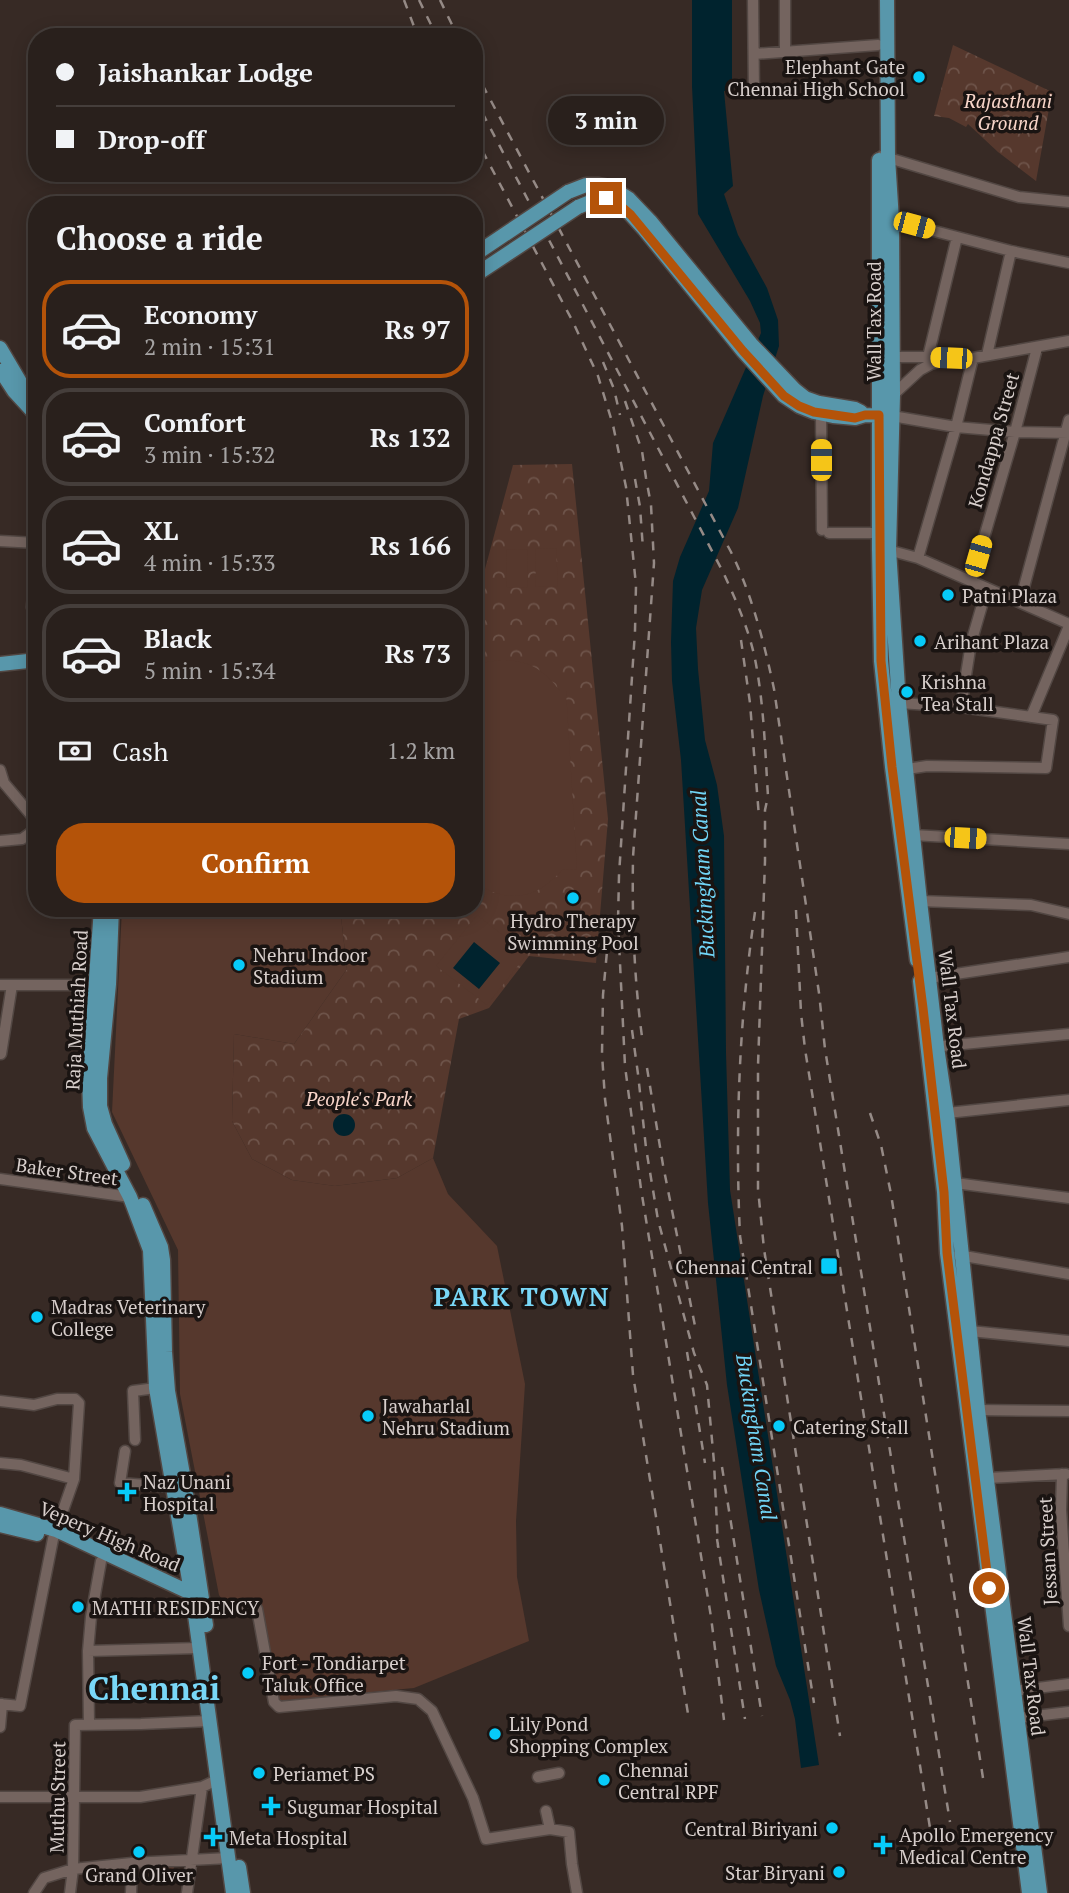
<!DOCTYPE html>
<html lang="en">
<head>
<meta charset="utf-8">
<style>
  :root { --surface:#29201c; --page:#312825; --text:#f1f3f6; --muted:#a5a3a3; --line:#453e3b; --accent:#b45309 }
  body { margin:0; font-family:"PT Serif",serif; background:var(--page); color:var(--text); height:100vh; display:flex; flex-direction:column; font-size:26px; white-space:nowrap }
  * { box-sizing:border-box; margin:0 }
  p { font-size:23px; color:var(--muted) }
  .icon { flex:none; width:38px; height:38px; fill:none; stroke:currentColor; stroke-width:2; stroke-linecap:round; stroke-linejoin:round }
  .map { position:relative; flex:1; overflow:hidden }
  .side { position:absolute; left:28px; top:196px; width:455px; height:721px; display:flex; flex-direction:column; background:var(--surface); border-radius:28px; box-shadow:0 4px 18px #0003,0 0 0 2px var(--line) }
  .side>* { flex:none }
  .hud { position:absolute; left:28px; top:28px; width:455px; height:154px; border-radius:28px; box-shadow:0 4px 18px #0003,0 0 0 2px var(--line); display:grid; align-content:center; height:154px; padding:0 28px; background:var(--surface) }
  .end { position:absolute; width:32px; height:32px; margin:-16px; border:9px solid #b45309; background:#fff; box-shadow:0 0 0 4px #fff }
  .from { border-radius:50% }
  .bubble { position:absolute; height:49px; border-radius:24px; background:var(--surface); box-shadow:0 4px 18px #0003,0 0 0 2px var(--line); font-size:23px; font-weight:800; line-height:49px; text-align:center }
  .car { position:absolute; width:21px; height:42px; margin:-21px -10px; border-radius:9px; box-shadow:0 0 5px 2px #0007; background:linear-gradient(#f5c518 24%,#345 0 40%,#f5c518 0 76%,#345 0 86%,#f5c518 0) }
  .hud b { display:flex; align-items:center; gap:24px; height:66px; font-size:26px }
  .hud b+b { border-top:2px solid var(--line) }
  .hud i { width:18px; height:18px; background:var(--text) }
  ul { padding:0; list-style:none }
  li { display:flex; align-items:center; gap:21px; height:98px; margin:0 14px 10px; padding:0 14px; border:4px solid var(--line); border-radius:28px }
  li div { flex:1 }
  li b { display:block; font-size:26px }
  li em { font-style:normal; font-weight:800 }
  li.selected { border-color:var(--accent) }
  li>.icon { width:63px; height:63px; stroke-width:1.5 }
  h2 { padding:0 28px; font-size:32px; line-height:84px }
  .pay { display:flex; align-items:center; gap:18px; height:77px; padding:0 28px; font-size:26px }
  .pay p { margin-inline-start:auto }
  .button { display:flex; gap:14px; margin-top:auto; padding:14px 28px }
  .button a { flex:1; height:80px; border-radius:28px; background:var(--accent); color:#fff; font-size:28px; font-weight:800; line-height:80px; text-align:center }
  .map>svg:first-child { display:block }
  .park { fill:url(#park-crowns) }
  .garden { fill:#56382d }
  .water { fill:#00232e }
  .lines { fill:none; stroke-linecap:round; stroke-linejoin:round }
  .minor-casing { stroke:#524743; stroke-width:13 }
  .major-casing { stroke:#524743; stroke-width:17 }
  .minor { stroke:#74645f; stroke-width:10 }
  .major { stroke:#5897ab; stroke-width:14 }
  .rail { stroke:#958a86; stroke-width:2.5; stroke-dasharray:9 9; stroke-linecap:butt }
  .major-bridge-casing { stroke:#524743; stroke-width:17; stroke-linecap:butt }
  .major-bridge { stroke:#5897ab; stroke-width:14 }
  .route { stroke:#b45309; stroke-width:9 }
  .poi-dot { fill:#07cbf9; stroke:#1a1412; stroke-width:2.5 }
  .labels { text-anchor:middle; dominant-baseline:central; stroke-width:7; stroke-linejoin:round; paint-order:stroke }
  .poi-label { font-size:19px; fill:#d8cfcc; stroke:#1a1412; text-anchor:start }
  .park-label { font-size:19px; font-style:italic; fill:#f9d6ca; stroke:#1a1412 }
  .street-label { font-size:19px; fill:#d8cfcc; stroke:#1a1412 }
  .water-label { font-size:21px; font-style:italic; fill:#71d5f7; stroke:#1a1412 }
  .district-label { font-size:26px; font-weight:bold; letter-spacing:2px; fill:#79d7f7; stroke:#1a1412 }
  .town-label { font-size:33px; font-weight:bold; fill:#79d7f7; stroke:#1a1412 }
</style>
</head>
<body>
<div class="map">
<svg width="1069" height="1893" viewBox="0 0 1069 1893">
  <defs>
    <pattern id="park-crowns" width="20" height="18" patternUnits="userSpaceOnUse" patternTransform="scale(1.75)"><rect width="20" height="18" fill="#56382d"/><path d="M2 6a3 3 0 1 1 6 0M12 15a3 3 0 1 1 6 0" fill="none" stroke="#6e544a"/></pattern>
  </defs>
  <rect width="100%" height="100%" fill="#372a25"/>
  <!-- park -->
  <path class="park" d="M 953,45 L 1052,92 L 1036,181 L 998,152 L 968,124 L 966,127 L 949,118 L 934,116 Z
    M 572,464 L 608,819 L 596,963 L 529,956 L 489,1008 L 459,1019 L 433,1158 L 397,1178 L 335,1186 L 292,1180 L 252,1159 L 232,1121 L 234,1034 L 294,1044 L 347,969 L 340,908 L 474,908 L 474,610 L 513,465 Z
    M 174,1861 L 174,1881 L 149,1882 L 149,1862 Z"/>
  <!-- garden -->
  <path class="garden" d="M 556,548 L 558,586 L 536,587 L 535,549 Z
    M 527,549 L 528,587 L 507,588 L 506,550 Z
    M 501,660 C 528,660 544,669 560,691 L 566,691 L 577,869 L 562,870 C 536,900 508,904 474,882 L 474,667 L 487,662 Z
    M 122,908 L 340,908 L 347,969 L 294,1044 L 234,1034 L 232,1121 L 252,1159 L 292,1180 L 335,1186 L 397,1178 L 433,1158 L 448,1194 L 497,1246 L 525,1384 L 516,1521 L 517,1577 L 529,1641 L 414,1688 L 276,1701 L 262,1606 L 255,1598 L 224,1602 L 219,1595 L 180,1394 L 178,1250 L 112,1112 Z
    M 477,915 L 527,954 L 487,1005 L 436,966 Z"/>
  <!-- water -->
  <path class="water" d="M 692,0 L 732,0 L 732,91 L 724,91 L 733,186 L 724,194 L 738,235 L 767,288 L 778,320 L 779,346 L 763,396 L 738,508 L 702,590 L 696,628 L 698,669 L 705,740 L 717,785 L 724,836 L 726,1053 L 730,1190 L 819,1765 L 801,1768 L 795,1719 L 790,1700 L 776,1666 L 759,1590 L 727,1385 L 708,1203 L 681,760 L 672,681 L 671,642 L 673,581 L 680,557 L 709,491 L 713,443 L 761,333 L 760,323 L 750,301 L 698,214 L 692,86 Z
    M 474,942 L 500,963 L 479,989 L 453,968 Z
    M333 1125a11 11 0 1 1 22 0a11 11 0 1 1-22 0Z"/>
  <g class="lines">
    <!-- minor casing -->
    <g class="minor-casing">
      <path id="minor" d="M 753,0 L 754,92
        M 785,52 L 785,0
        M 754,54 L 878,45
        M 882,156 L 1019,197 L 1069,202
        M 892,220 L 1011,251 L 1069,263
        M 987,355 L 1011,251
        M 892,357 L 935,357
        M 928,357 L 957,237
        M 893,395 L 920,370 L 931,364 L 951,358 L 973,358 L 1069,341
        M 821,414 L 822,530
        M 892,416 L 956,427 L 1015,432 L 1069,433
        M 829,533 L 880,533
        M 0,541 L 37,543
        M 884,549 L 918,558 L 1069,624
        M 918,558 L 956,427 L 973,358
        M 971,582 L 1015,432 L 1037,348
        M 1020,602 L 1069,420
        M 899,703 L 961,707 L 1053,720 L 1046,768 L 927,766 L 907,769
        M 961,707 L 971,643 L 987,588
        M 1031,717 L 1069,626
        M 0,770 L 4,783 L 37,822
        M 913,835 L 1069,844
        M 0,841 L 22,839 L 37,828
        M 920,901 L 1031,905 L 1069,914
        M 929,978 L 1069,957
        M 0,985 L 102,985
        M 932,1047 L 1069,1034
        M 1,1054 L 12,985
        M 947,1113 L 1069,1100
        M 0,1179 L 130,1197
        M 955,1183 L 1069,1198
        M 958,1255 L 1069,1274
        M 970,1331 L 1069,1341
        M 0,1401 L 34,1405 L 57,1399 L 75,1399 L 79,1403 L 74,1479 L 53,1539 L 20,1706 L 0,1704
        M 978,1410 L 1069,1411
        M 135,1440 L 133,1391 L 156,1388
        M 125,1451 L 120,1483 L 172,1487
        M 0,1463 L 21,1465 L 74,1479
        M 1062,1474 L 1061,1510 L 1069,1626
        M 987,1478 L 1066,1474
        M 203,1604 L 257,1609 L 274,1702 L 279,1707 L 396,1696 L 418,1699 L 432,1711 L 473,1798 L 486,1839 L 550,1829 L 569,1832 L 572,1864 L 577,1893
        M 88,1651 L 199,1648
        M 1014,1691 L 1069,1684
        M 1018,1718 L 1069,1712
        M 89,1725 L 88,1651 L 91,1617 L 101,1561
        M 0,1727 L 2,1704
        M 538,1777 L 559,1773
        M 0,1797 L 140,1797 L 202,1787 L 219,1779
        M 546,1811 L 550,1829
        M 34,1893 L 44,1878 L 73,1869 L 132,1863 L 229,1858
        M 70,1893 L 73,1869 L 75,1725 L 141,1724 L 210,1721
        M 131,1893 L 132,1863
        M 187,1893 L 202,1787"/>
    </g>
    <!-- major casing -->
    <g class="major-casing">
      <path id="major" d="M 887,0 L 888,158 L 892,220 L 893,395 L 889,550 L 899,703 L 920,901 L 937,1047 L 948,1121 L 978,1410 L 1040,1893
        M 879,160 L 879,549 L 881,661 L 892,767 L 917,960
        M 568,192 L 586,185 L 599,185 L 610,187 L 629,199 L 650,221 L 751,344 L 795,390 L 805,398 L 819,403 L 855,409 L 861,412
        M 578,207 L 600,198 L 606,198 L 624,207 L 644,229 L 743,351 L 784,396 L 799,406 L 814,412 L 833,416 L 855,418 L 865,415 L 886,416
        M 0,348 L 23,387 L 37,399
        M 1,371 L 14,391 L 37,416
        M 37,565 L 34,607 L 37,621
        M 0,664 L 37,660
        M 101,908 L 89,1077 L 90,1107 L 94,1128 L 130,1197 L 150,1250 L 156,1388 L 195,1615 L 233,1893
        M 112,908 L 109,984 L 100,1078 L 100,1106 L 105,1124 L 123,1164
        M 920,981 L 944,1192 L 947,1253 L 1029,1893
        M 143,1205 L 161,1247 L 163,1260 L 165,1352 L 168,1391 L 184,1480 L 206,1625
        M 0,1514 L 56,1530 L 195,1595
        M 0,1525 L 37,1534
        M 239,1867 L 243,1893"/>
    </g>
    <!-- minor -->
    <use href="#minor" class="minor"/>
    <!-- major -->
    <use href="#major" class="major"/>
    <!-- rail -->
    <path class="rail" d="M 404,0 L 418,37
      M 419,0 L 437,37
      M 440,0 L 458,37
      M 474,69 L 731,552 C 752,595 764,642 774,689 L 819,993 L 825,1049 L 950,1822
      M 474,97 L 723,572 C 736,600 749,630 755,659 C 764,704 765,750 768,796 L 765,810 L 765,861 L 758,1066 L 758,1189 L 764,1249 L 840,1736
      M 474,135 L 573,322 L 598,376 L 613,425 L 626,487 L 636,585 L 635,631 L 619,875 L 618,922 L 625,1066 L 641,1189 L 711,1617 L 724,1720
      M 603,362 L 614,389 L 620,415
      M 625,401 L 642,451 L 646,478 L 651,505 L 654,563 L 633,857 C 632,920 634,981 643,1044
      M 635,479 L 640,507 L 643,549
      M 741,640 L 750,703 L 759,817
      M 796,910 L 801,1013 L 805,1049 L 930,1828
      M 755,912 C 739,1019 735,1128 740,1236 L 814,1703
      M 610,918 L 603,995 L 602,1054 L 605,1099 L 622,1226 L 633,1375 L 689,1720
      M 632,1030 L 638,1074 L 646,1148 L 658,1220 L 694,1353 L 707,1385 L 714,1462 L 718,1547
      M 647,1068 L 663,1165 L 695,1326
      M 870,1113 L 881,1145 L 891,1194 L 983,1778
      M 687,1352 L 705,1463
      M 722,1467 L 762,1716
      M 717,1539 L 745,1719"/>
    <!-- major-bridge casing -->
    <g class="major-bridge-casing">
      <path id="major-bridge" d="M 474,255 L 568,192
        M 474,276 L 578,207"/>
    </g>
    <!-- major-bridge -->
    <use href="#major-bridge" class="major-bridge"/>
  </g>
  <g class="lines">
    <!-- route -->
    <path class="route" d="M 606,198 L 616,202 L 631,215 L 743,351 L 784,396 L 799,406 L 814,412 L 855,418 L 865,415 L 879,415 L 881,661 L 892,767 L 923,1008 L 944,1192 L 947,1253 L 989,1588"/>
  </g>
  <!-- markers -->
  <g class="poi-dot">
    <circle cx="919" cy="77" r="7"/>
    <circle cx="948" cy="595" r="7"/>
    <circle cx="920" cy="641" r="7"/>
    <circle cx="907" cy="692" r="7"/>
    <circle cx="573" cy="898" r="7"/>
    <circle cx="239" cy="965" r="7"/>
    <rect x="820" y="1257" width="18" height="18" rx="3.5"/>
    <circle cx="37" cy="1317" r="7"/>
    <circle cx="368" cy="1416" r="7"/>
    <circle cx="779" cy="1426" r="7"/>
    <path d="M123.5 1481.5h7v7h7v7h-7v7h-7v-7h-7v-7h7z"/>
    <circle cx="78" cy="1607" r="7"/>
    <circle cx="248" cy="1673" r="7"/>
    <circle cx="495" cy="1734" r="7"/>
    <circle cx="259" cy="1773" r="7"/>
    <circle cx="604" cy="1780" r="7"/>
    <path d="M267.5 1795.5h7v7h7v7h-7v7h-7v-7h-7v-7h7z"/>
    <circle cx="832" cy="1828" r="7"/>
    <path d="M209.5 1826.5h7v7h7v7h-7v7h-7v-7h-7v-7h7z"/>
    <path d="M879.5 1834.5h7v7h7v7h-7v7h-7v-7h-7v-7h7z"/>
    <circle cx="139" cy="1852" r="7"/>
    <circle cx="839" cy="1872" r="7"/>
  </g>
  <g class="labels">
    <!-- poi labels -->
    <g class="poi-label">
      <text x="905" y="66" text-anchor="end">Elephant Gate<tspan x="905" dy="22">Chennai High School</tspan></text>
      <text x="962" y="595">Patni Plaza</text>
      <text x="934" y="641">Arihant Plaza</text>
      <text x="921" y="681">Krishna<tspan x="921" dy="22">Tea Stall</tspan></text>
      <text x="573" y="920" text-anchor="middle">Hydro Therapy<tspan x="573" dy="22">Swimming Pool</tspan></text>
      <text x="253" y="954">Nehru Indoor<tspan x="253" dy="22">Stadium</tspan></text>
      <text x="813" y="1266" text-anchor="end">Chennai Central</text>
      <text x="51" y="1306">Madras Veterinary<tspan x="51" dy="22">College</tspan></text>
      <text x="382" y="1405">Jawaharlal<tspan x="382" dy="22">Nehru Stadium</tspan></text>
      <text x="793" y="1426">Catering Stall</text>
      <text x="143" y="1481">Naz Unani<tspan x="143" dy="22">Hospital</tspan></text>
      <text x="92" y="1607">MATHI RESIDENCY</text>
      <text x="262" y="1662">Fort - Tondiarpet<tspan x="262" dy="22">Taluk Office</tspan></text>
      <text x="509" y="1723">Lily Pond<tspan x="509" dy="22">Shopping Complex</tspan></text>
      <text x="618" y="1769">Chennai<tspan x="618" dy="22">Central RPF</tspan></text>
      <text x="273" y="1773">Periamet PS</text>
      <text x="287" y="1806">Sugumar Hospital</text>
      <text x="818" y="1828" text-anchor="end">Central Biriyani</text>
      <text x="899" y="1834">Apollo Emergency<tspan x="899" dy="22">Medical Centre</tspan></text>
      <text x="229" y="1837">Meta Hospital</text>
      <text x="825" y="1872" text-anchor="end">Star Biryani</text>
      <text x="139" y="1874" text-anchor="middle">Grand Oliver</text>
    </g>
    <!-- park labels -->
    <g class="park-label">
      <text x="1008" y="100">Rajasthani<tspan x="1008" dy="22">Ground</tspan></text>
      <text x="359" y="1098">People's Park</text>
    </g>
    <!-- street labels -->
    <g class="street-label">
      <text transform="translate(873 321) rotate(-90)">Wall Tax Road</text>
      <text transform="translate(993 440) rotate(-74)">Kondappa Street</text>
      <text transform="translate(953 1009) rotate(83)">Wall Tax Road</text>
      <text transform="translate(76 1010) rotate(-87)">Raja Muthiah Road</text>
      <text transform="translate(67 1171) rotate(8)">Baker Street</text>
      <text transform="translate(110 1536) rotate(23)">Vepery High Road</text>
      <text transform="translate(1047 1551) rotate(-93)">Jessan Street</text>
      <text transform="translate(1032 1676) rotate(83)">Wall Tax Road</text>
      <text transform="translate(57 1797) rotate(-89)">Muthu Street</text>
    </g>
    <!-- water labels -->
    <g class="water-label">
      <text transform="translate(702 874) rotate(-93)">Buckingham Canal</text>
      <text transform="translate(757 1437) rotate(81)">Buckingham Canal</text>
    </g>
    <!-- district labels -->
    <g class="district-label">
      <text x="522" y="1296">PARK TOWN</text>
    </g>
    <!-- town labels -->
    <g class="town-label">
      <text x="154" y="1687">Chennai</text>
    </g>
  </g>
</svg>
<i class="end from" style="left:989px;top:1588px"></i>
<i class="end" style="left:606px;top:198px"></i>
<div class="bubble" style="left:548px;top:96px;width:116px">3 min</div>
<i class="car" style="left:914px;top:225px;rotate:105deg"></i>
<i class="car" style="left:951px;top:358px;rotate:272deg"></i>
<i class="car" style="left:821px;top:460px;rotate:0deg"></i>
<i class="car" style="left:978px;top:556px;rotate:16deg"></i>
<i class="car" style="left:965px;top:838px;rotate:93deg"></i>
<div class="hud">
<b><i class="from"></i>Jaishankar Lodge</b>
<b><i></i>Drop-off</b>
</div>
<section class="side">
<h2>Choose a ride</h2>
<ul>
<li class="selected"><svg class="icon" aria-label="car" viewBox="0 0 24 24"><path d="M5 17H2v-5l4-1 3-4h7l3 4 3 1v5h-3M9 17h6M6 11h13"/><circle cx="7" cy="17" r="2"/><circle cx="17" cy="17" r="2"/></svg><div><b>Economy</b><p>2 min · 15:31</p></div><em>Rs 97</em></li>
<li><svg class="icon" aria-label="car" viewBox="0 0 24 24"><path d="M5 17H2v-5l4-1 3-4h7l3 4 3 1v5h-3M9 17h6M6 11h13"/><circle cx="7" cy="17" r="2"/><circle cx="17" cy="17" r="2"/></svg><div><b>Comfort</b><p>3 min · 15:32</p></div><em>Rs 132</em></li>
<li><svg class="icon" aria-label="car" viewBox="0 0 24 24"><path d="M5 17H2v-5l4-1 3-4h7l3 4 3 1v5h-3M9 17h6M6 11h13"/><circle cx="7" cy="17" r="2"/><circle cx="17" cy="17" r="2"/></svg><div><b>XL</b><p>4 min · 15:33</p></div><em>Rs 166</em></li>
<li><svg class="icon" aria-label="car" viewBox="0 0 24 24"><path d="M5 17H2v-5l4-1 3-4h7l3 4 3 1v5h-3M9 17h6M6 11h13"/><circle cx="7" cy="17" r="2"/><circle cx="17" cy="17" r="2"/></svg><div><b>Black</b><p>5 min · 15:34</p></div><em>Rs 73</em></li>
</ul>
<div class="pay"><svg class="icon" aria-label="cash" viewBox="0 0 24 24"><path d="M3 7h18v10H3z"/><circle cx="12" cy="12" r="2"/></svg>Cash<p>1.2 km</p></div>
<div class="button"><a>Confirm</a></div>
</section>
</div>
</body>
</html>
